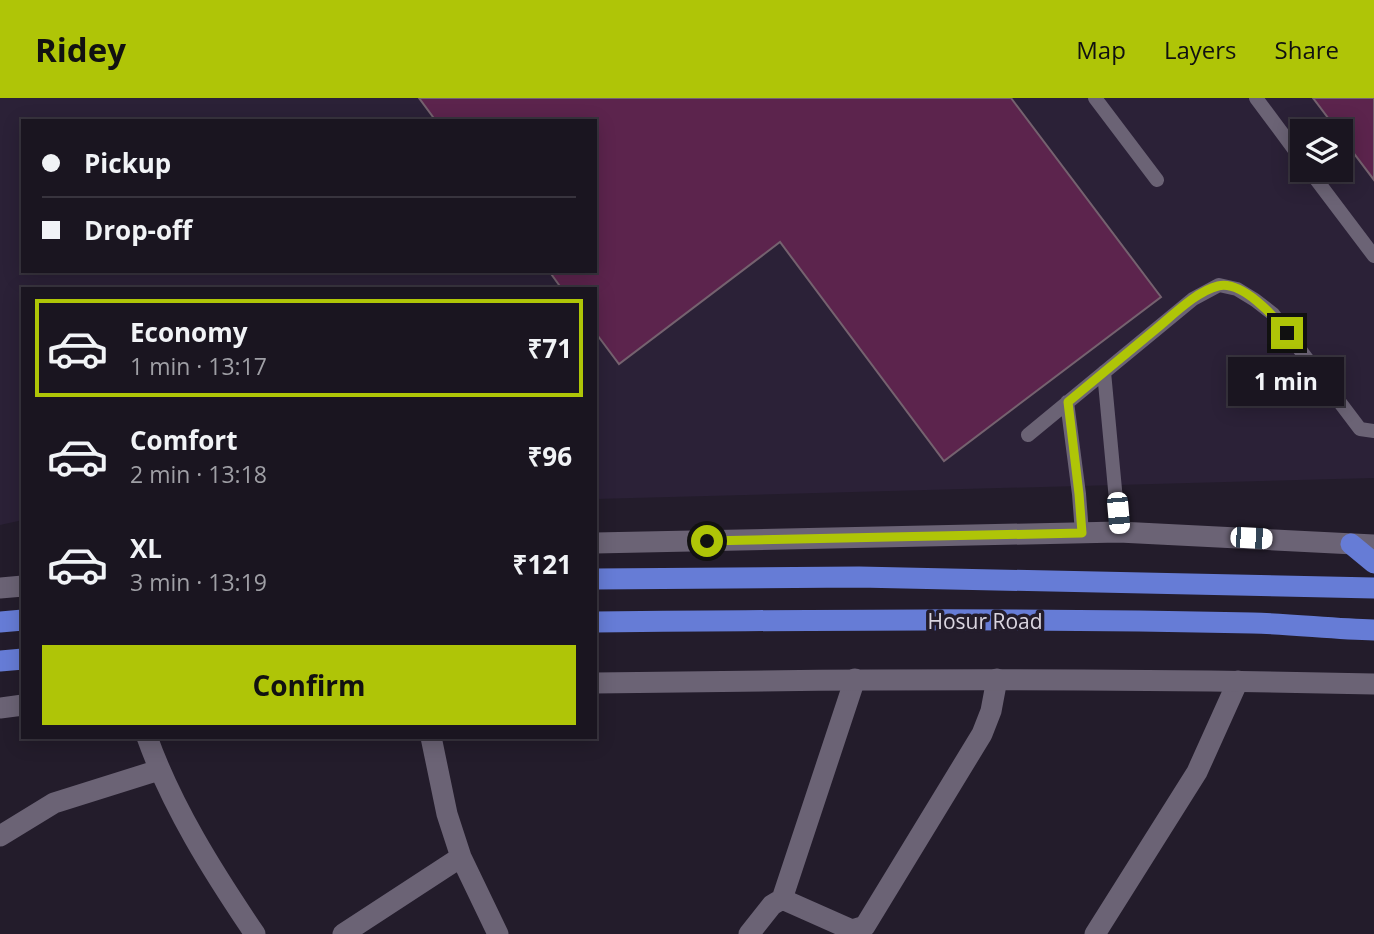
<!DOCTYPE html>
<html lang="en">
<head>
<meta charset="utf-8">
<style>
  :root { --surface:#1a1520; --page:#27222d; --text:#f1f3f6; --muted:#9f9fa5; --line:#38343e; --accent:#afc507 }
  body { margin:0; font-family:"Open Sans",sans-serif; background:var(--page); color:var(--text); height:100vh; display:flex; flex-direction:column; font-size:26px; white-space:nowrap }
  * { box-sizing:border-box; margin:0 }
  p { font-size:23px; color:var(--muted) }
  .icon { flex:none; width:38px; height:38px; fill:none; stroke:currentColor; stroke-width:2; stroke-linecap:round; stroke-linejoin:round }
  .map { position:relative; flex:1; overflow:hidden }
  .sheet { position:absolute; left:21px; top:189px; width:576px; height:452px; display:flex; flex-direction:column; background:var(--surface); border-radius:0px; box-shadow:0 4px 18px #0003,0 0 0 2px var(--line) }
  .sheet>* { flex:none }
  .hud { position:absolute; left:21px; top:21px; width:576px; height:154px; border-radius:0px; box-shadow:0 4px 18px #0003,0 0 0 2px var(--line); display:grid; align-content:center; height:154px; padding:0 21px; background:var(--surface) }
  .buttons { position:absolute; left:1290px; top:21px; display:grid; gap:14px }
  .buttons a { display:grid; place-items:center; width:63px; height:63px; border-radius:0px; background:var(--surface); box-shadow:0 4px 18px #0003,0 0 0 2px var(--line); font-size:35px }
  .end { position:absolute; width:32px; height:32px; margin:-16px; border:9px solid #afc507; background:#111; box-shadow:0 0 0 4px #111 }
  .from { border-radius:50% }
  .bubble { position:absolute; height:49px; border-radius:0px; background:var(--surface); box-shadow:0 4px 18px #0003,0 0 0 2px var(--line); font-size:23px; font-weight:700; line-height:49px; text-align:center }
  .car { position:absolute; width:21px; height:42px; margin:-21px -10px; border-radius:9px; box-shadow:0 0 5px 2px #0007; background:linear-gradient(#fff 24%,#345 0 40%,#fff 0 76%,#345 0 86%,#fff 0) }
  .hud b { display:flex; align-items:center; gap:24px; height:66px; font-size:26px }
  .hud b+b { border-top:2px solid var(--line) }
  .hud i { width:18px; height:18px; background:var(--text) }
  ul { padding:12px 0 0; list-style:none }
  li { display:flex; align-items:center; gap:21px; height:98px; margin:0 14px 10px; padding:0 7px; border:4px solid transparent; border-radius:0px }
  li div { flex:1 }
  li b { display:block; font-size:26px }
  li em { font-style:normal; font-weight:700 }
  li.current { border-color:var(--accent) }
  li>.icon { width:63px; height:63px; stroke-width:1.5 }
  .cta { display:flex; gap:14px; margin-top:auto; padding:14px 21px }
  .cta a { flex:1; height:80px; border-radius:0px; background:var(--accent); color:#111; font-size:28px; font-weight:700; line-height:80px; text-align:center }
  header { display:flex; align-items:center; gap:42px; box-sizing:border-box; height:98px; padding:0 35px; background:var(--accent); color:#111 }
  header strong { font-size:33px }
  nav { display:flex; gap:38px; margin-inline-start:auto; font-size:24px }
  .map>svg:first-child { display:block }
  .built { fill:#2b2137; fill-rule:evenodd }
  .building { fill:#5c244d; stroke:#75626f; stroke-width:2 }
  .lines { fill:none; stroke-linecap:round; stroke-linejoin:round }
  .service { stroke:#6b6375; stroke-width:14 }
  .minor { stroke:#6b6375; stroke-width:21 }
  .tertiary { stroke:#6b6375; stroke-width:21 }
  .trunk { stroke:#667cd6; stroke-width:21 }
  .route { stroke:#afc507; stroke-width:9 }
  .labels { text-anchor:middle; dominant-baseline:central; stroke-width:7; stroke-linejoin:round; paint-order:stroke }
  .street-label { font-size:21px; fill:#dad5e0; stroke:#231c2b }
</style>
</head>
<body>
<header>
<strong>Ridey</strong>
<nav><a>Map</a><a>Layers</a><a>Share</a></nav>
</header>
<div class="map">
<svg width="1374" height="836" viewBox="0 0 1374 836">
  <rect width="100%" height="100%" fill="#231c2b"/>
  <!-- built -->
  <path class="built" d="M 0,0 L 1374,0 L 1374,380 L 595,401 L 595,191 L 23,191 L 23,422 L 0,427 ZM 23,23 L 595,23 L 595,173 L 23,173 ZM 1302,33 L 1340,33 L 1340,72 L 1302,72 Z"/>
  <!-- building -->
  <path class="building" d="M 419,0 L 1011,0 L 1161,199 L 944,363 L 780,144 L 619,266 L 595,234 L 595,191 L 562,191 L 549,173 L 595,173 L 595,23 L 436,23 Z
    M 1313,0 L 1374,0 L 1374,82 L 1340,37 L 1340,33 L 1338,33 Z"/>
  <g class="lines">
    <!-- service -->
    <path class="service" d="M 1095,0 L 1157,82
      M 1256,0 L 1302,62
      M 1309,72 L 1374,158
      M 1104,274 L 1119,434
      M 1067,304 L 1079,396 L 1082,435
      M 1028,337 L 1193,201 L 1219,187 L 1237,191 L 1255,202 L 1273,216 L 1360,331 L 1374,333"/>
    <!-- minor -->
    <path class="minor" d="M 147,639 C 172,709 213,774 255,836
      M 431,639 L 447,716 L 461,759 L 498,836
      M 0,738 L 54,705 L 159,672
      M 782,801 L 855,581
      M 343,836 L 461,759
      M 749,836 L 772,807 L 782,801 L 852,832 L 865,828 L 982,636 L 991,613 L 997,581
      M 1095,836 L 1197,674 L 1238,583"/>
    <!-- tertiary -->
    <path class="tertiary" d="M 595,445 L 1119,434 L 1374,447
      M 0,490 L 23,488
      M 595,585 C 855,581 1114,580 1374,586
      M 0,610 L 23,607"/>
    <!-- trunk -->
    <path class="trunk" d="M 1351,446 L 1374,465
      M 595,481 L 859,479 L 1374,490
      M 0,524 L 23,522
      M 595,524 C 814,522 1033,520 1252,525 C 1293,526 1333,531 1374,532
      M 0,563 L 23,561"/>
  </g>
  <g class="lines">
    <!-- route -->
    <path class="route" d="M 707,443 L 1082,435 L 1079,396 L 1068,304 C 1097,280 1126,256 1156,231 C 1173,217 1197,193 1218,188 C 1242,182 1275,219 1287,235"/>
  </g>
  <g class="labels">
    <!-- street labels -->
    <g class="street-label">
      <text x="985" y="523">Hosur Road</text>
    </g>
  </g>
</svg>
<div class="buttons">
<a><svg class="icon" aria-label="layers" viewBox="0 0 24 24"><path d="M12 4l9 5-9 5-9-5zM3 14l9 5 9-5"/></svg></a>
</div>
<i class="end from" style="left:707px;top:443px"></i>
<i class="end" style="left:1287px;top:235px"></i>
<div class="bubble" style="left:1228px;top:259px;width:116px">1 min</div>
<i class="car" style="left:1118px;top:415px;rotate:175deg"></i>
<i class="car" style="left:1251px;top:440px;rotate:93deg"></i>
<div class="hud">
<b><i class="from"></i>Pickup</b>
<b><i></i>Drop-off</b>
</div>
<section class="sheet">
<ul>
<li class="current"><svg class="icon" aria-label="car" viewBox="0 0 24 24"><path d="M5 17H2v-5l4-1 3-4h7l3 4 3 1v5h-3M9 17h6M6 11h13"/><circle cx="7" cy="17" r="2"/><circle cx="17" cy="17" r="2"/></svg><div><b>Economy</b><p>1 min · 13:17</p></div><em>₹71</em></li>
<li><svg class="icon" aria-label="car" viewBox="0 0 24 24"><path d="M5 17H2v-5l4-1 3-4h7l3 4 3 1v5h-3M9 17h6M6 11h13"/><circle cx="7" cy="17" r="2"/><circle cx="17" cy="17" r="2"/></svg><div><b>Comfort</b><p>2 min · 13:18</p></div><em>₹96</em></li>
<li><svg class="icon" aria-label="car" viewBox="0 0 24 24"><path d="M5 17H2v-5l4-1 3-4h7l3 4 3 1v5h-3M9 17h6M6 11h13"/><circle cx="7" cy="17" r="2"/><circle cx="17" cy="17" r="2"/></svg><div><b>XL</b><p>3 min · 13:19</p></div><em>₹121</em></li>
</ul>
<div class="cta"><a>Confirm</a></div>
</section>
</div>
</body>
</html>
